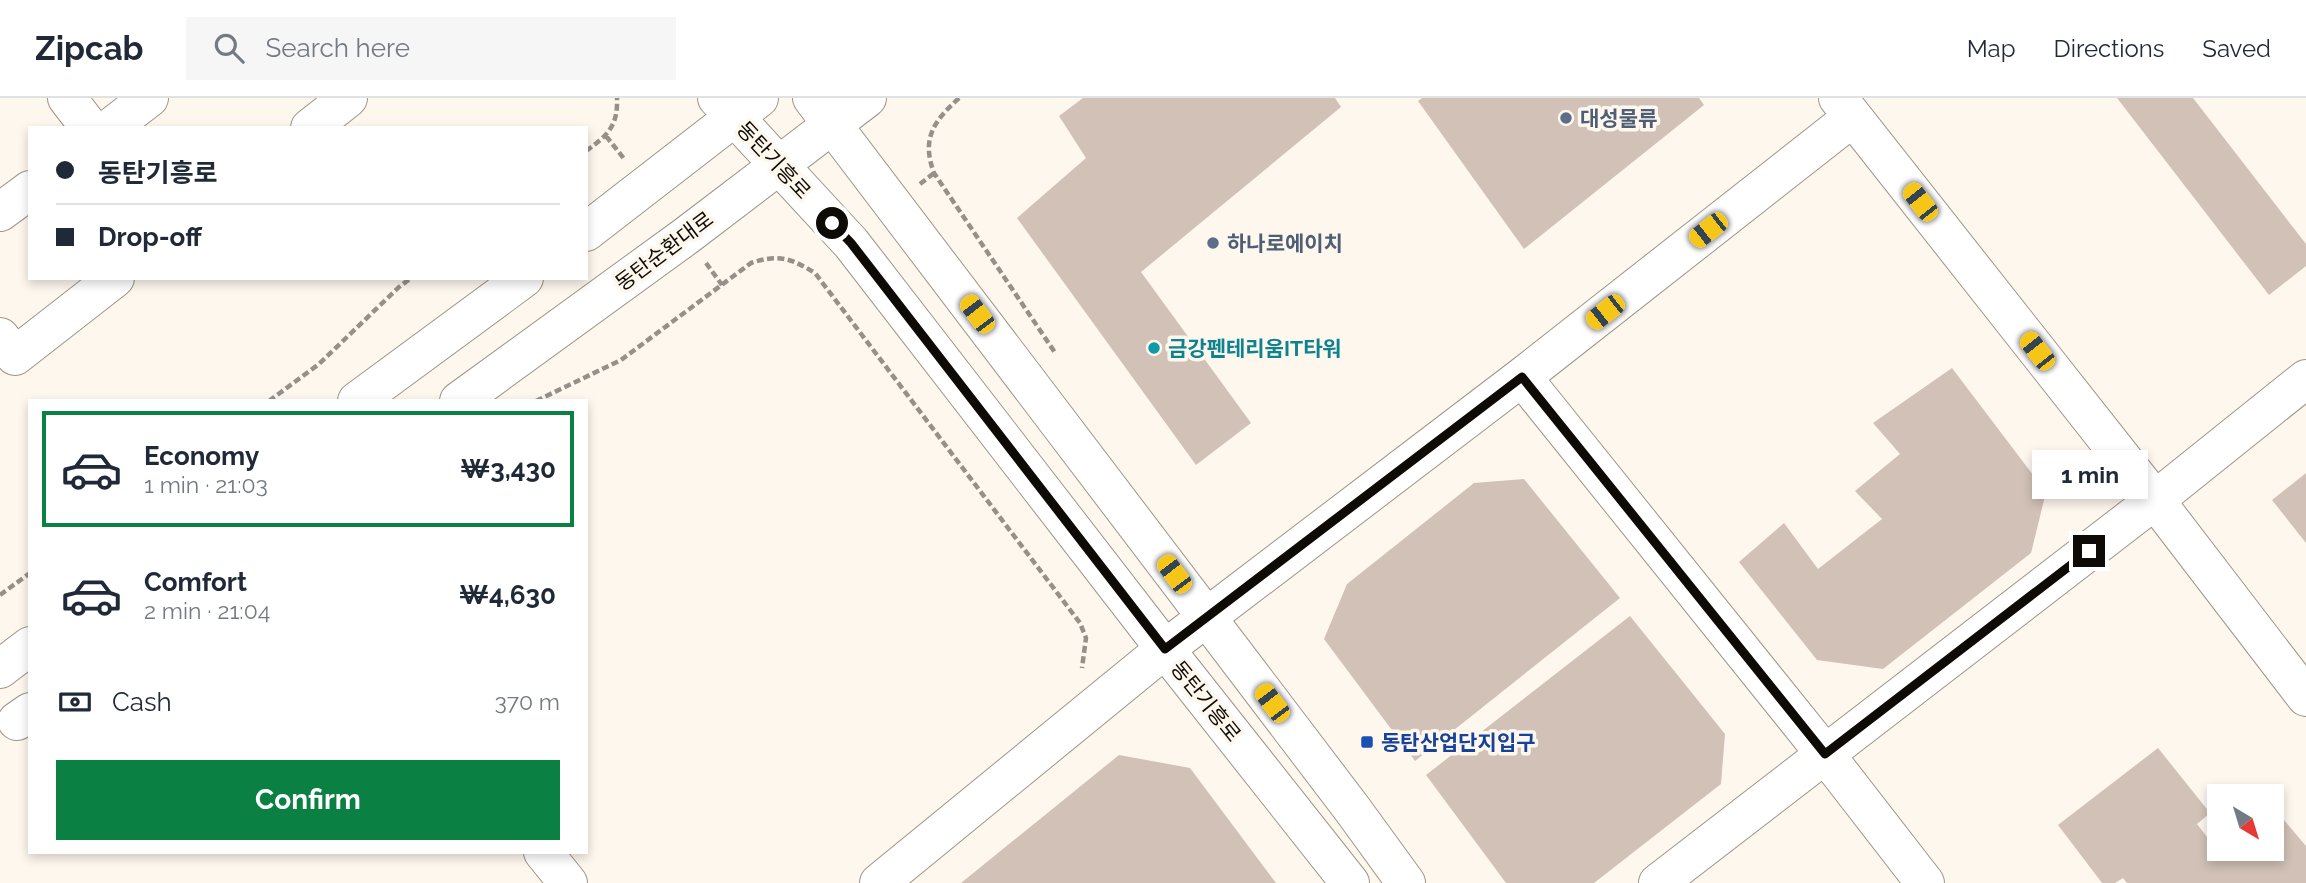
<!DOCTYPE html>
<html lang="en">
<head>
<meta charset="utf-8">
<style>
  :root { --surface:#fff; --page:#f6f6f7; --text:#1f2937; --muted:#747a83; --line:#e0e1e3; --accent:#0b8043 }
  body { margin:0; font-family:Raleway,"Noto Sans KR",sans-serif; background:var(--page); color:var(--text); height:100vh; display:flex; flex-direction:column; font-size:26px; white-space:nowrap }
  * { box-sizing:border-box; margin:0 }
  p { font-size:23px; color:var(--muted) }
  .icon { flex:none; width:38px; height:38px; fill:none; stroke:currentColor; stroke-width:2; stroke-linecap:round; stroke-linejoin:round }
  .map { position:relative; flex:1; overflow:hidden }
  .panel { position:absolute; left:28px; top:301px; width:560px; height:455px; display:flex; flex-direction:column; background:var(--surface); border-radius:0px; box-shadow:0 4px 10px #0003 }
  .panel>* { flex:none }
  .hud { position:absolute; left:28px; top:28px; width:560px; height:154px; border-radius:0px; box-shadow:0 4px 10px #0003; display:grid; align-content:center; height:154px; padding:0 28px; background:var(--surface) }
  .needle { width:46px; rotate:142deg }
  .controls { position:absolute; left:2207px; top:686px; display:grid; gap:14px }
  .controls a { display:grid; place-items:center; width:77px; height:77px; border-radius:0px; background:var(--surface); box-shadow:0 4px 10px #0003; font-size:35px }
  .end { position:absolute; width:32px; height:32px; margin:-16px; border:9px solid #0e0b06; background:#fff; box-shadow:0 0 0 4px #fff }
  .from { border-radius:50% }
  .bubble { position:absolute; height:49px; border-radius:0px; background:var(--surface); box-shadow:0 4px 10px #0003; font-size:23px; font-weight:700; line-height:49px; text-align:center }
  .car { position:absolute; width:21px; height:42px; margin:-21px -10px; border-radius:9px; box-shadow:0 0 5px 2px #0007; background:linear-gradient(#f5c518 24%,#345 0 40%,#f5c518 0 76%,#345 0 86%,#f5c518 0) }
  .hud b { display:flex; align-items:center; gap:24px; height:66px; font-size:26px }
  .hud b+b { border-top:2px solid var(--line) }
  .hud i { width:18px; height:18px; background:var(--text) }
  ul { padding:12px 0 0; list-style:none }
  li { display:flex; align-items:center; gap:21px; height:116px; margin:0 14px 10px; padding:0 14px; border:4px solid transparent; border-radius:0px }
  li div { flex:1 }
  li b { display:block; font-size:26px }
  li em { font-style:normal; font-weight:700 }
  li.active { border-color:var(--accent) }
  li>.icon { width:63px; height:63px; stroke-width:1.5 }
  .pay { display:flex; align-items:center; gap:18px; height:77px; padding:0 28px; font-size:26px }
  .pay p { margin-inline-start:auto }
  .button { display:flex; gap:14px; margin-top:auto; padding:14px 28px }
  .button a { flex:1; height:80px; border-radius:0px; background:var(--accent); color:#fff; font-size:28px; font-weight:700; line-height:80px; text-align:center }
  header { display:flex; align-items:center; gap:42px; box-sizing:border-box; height:98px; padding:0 35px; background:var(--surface); border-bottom:2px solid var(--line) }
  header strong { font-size:33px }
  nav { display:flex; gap:38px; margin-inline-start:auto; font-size:24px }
  .search { width:490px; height:63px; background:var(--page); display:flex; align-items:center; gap:18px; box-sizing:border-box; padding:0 24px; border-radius:0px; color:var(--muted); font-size:26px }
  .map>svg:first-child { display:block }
  .building { fill:#d1c1b6 }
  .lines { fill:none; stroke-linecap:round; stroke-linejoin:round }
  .minor-casing { stroke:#9f9587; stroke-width:40 }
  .major-casing { stroke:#9f9587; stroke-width:40 }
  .path { stroke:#959089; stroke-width:4.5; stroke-dasharray:7 3.5; stroke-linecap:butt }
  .minor { stroke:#fff; stroke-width:38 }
  .major { stroke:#fff; stroke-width:38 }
  .route { stroke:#0e0b06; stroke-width:9 }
  .service-dot { fill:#5c6f8a; stroke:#fef7ee; stroke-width:2.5 }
  .culture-dot { fill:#0f9aa8; stroke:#fef7ee; stroke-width:2.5 }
  .transit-dot { fill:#1a4fb4; stroke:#fef7ee; stroke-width:2.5 }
  .labels { text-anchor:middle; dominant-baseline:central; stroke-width:7; stroke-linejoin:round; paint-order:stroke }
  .service-label { font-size:21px; font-weight:bold; fill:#4e5e75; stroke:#fef7ee; text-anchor:start }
  .street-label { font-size:21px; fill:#0e0b06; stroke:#fef7ee }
  .culture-label { font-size:21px; font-weight:bold; fill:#0d838f; stroke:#fef7ee; text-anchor:start }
  .transit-label { font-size:21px; font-weight:bold; fill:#164399; stroke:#fef7ee; text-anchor:start }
</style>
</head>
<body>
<header>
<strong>Zipcab</strong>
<div class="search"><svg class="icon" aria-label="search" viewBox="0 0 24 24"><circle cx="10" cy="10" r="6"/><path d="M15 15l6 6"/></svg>Search here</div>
<nav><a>Map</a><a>Directions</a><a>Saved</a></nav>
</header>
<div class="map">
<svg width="2306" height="785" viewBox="0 0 2306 785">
  <rect width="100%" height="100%" fill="#fef7ee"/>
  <!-- building -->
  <path class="building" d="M 1083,0 L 1335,0 L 1341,9 L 1141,174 L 1251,325 L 1196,367 L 1017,120 L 1086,60 L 1059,18 Z
    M 1422,0 L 1699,0 L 1704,7 L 1524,151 L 1418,3 Z
    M 2117,0 L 2193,0 L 2306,146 L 2306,168 L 2269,197 Z
    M 1952,270 L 2046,394 L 2031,455 L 1883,571 L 1817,562 L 1739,464 L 1784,425 L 1818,471 L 1882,421 L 1855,393 L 1900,356 L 1873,325 Z
    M 2306,375 L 2306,445 L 2272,402 Z
    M 1524,381 L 1620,500 L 1415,663 L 1324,541 L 1347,486 L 1474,385 Z
    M 1630,518 L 1725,636 L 1721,686 L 1594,785 L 1506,785 L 1426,677 Z
    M 2158,650 L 2210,715 L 2197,726 L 2218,753 L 2221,751 L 2272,751 L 2272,708 L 2306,748 L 2306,785 L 2127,785 L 2123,780 L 2115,785 L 2102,785 L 2058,727 Z
    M 1119,657 L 1190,670 L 1276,785 L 961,785 Z"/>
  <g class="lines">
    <!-- minor casing -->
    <g class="minor-casing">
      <path id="minor" d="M 67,0 L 90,30
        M 1838,0 L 2155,402 L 2306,599
        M 110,30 L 149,0
        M 310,30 L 348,0
        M 0,114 L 30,92
        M 586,134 L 759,0
        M 0,239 L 15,258 L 115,180
        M 1522,279 L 1825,656 L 1925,785
        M 357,303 L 524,180
        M 459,303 L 686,138 L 867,0
        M 0,571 L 30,548
        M 17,623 L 30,614
        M 543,754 L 568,785
        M 879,785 L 1165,551 L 1522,279 L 1853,19
        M 1658,785 L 2155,402 L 2306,281"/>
    </g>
    <!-- major casing -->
    <g class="major-casing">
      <path id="major" d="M 717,0 L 851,145 L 1165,551 L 1350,785
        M 812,0 L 1353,712 L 1406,785"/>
    </g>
    <!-- path -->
    <path class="path" d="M 959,0 C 934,23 921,40 934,75 L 1056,256
      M 606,38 L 625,62
      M 586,53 C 608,37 618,28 617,0
      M 920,86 L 934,75
      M 706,165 L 722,187
      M 269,303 L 319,266 L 399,189 L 411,180
      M 536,303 L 621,262 L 751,165 C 778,156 791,160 815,175 L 1080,525 L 1086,540 L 1082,570
      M 0,497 L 30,475"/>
    <!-- minor -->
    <use href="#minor" class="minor"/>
    <!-- major -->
    <use href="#major" class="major"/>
  </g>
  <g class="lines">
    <!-- route -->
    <path class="route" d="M 832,125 L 851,145 L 1165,551 L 1522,279 L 1825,656 L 2089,453"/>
  </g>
  <!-- markers -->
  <g class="service-dot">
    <circle cx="1566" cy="20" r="7"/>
    <circle cx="1213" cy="145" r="7"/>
  </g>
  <circle class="culture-dot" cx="1154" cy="250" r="7"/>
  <rect class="transit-dot" x="1360" y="637" width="14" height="14" rx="3.5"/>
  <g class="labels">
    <!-- service labels -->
    <g class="service-label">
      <text x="1580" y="20">대성물류</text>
      <text x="1227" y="145">하나로에이치</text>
    </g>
    <!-- street labels -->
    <g class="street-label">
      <text transform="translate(774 62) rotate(47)">동탄기흥로</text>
      <text transform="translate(664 153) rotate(-37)">동탄순환대로</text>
      <text transform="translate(1206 603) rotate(51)">동탄기흥로</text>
    </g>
    <!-- culture labels -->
    <g class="culture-label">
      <text x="1168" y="250">금강펜테리움IT타워</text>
    </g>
    <!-- transit labels -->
    <g class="transit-label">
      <text x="1381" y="644">동탄산업단지입구</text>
    </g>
  </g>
</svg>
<div class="controls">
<a><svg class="needle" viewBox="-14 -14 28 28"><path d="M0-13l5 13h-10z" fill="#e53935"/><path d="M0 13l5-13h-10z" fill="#747a83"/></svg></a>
</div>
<i class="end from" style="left:832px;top:125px"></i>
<i class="end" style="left:2089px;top:453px"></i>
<div class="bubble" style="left:2032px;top:352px;width:116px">1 min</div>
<i class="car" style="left:1920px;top:104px;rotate:322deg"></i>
<i class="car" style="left:1708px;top:132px;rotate:232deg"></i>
<i class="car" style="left:1605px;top:214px;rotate:232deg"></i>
<i class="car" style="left:977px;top:216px;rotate:323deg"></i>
<i class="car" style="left:2037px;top:253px;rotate:322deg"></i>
<i class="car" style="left:1174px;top:476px;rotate:323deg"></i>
<i class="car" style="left:1272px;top:605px;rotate:323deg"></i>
<div class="hud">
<b><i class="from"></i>동탄기흥로</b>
<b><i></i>Drop-off</b>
</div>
<section class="panel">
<ul>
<li class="active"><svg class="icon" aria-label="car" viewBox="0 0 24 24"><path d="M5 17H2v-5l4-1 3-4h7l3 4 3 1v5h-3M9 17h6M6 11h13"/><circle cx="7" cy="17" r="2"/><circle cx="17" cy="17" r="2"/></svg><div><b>Economy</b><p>1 min · 21:03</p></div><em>₩3,430</em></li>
<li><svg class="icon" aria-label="car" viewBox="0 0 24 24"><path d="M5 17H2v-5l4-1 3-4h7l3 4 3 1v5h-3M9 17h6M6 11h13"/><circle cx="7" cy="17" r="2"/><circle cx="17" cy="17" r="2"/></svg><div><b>Comfort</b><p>2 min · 21:04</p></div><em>₩4,630</em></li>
</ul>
<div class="pay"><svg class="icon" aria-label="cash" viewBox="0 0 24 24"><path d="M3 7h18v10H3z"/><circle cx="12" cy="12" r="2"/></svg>Cash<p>370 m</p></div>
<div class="button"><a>Confirm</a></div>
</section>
</div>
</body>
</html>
